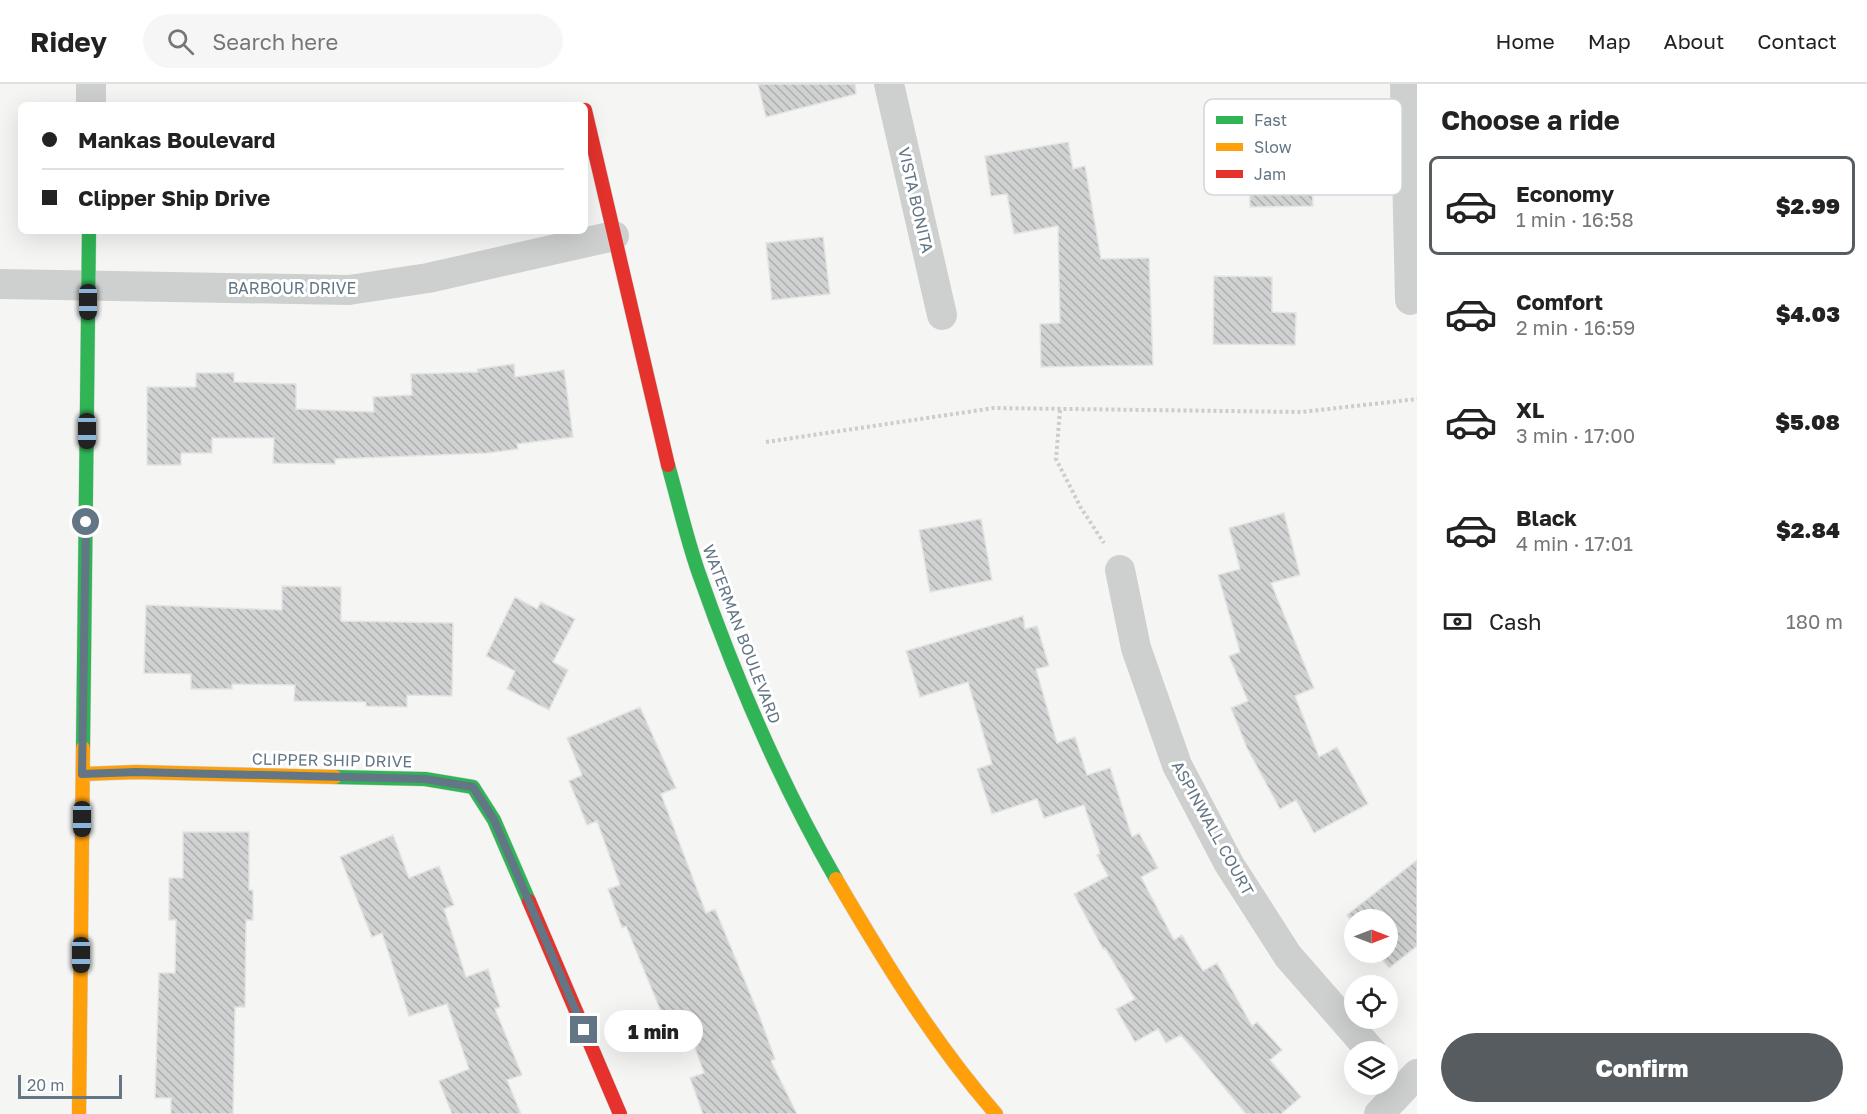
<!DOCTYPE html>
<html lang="en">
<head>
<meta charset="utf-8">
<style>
  :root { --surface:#fff; --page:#f6f6f6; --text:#222; --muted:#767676; --line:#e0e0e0; --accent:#565c60 }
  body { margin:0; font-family:"Golos Text",sans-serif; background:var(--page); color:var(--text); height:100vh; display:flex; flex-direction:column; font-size:22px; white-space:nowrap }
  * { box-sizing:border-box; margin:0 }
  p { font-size:20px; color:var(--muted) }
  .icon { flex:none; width:33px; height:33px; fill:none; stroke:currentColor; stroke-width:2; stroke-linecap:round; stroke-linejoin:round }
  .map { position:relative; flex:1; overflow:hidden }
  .details { display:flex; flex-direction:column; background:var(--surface); width:450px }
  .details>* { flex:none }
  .guide { position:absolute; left:18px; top:18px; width:570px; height:132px; border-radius:9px; box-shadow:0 6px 24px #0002; display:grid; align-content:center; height:132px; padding:0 24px; background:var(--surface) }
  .needle { width:39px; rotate:90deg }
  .buttons { position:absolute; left:1344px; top:825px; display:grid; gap:12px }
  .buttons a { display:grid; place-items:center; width:54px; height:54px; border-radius:50%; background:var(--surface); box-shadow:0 6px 24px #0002; font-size:30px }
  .scale { position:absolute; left:18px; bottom:15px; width:104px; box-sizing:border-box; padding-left:6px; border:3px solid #637685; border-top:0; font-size:16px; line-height:21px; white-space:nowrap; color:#637685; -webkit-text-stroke:4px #fff; paint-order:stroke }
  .end { position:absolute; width:27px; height:27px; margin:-14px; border:8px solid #637685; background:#fff; box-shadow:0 0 0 3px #fff }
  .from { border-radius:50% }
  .bubble { position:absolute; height:42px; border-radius:21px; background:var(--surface); box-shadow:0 6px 24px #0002; font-size:20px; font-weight:800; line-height:42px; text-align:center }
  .car { position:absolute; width:18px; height:36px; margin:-18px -9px; border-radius:8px; box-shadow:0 0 4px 2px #0007; background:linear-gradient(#222 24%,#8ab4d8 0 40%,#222 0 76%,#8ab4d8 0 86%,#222 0) }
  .guide b { display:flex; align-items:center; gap:21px; height:57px; font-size:22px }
  .guide b+b { border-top:2px solid var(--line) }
  .guide i { width:15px; height:15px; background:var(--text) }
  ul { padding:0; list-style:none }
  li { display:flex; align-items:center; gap:18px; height:99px; margin:0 12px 9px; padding:0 12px; border:3px solid transparent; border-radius:9px }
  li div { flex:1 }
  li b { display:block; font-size:22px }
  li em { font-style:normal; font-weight:800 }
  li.current { border-color:var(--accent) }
  li>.icon { width:54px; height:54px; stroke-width:1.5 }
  h2 { padding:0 24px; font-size:27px; line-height:72px }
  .pay { display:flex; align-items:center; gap:15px; height:66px; padding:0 24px; font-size:22px }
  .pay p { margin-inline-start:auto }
  .action { display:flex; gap:12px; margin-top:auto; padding:12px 24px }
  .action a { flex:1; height:69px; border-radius:36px; background:var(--accent); color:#fff; font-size:24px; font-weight:800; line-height:69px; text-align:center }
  header { display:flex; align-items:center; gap:36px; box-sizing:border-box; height:84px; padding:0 30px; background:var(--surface); border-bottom:2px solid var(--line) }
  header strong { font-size:28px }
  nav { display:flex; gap:33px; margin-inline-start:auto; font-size:21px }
  .search { width:420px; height:54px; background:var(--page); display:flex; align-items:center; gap:15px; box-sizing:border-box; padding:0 21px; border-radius:33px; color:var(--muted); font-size:22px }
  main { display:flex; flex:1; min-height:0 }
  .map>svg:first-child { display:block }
  .building { fill:url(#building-back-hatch); stroke:#e4e4e3; stroke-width:1.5 }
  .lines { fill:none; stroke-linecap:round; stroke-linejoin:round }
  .fast-casing { stroke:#d1d3d3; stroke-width:15 }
  .slow-casing { stroke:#d1d3d3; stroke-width:15 }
  .jam-casing { stroke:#d1d3d3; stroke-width:15 }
  .path { stroke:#cccdcd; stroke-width:4; stroke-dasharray:3 3; stroke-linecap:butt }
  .street { stroke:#ced0d0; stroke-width:30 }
  .fast { stroke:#30b455; stroke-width:14 }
  .slow { stroke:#ff9f0a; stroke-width:14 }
  .jam { stroke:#e5322d; stroke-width:14 }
  .route { stroke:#637685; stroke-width:8 }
  .labels { text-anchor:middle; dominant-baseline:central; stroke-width:6; stroke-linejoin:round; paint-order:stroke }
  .street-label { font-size:16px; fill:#637685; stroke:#fff }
  .key { fill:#fff; stroke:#d0d6da; stroke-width:1.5 }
  .key-label { font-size:16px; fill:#637685 }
</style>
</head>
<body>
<header>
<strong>Ridey</strong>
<div class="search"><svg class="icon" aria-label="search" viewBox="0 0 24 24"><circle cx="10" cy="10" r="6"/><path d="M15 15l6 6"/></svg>Search here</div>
<nav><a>Home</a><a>Map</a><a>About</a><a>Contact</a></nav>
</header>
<main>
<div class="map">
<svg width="1417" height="1030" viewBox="0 0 1417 1030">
  <defs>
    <pattern id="building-back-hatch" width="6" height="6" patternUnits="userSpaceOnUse" patternTransform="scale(1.5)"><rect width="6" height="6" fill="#d0d1d1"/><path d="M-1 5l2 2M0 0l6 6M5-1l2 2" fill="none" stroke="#acaeaf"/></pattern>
  </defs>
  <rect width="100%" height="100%" fill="#f5f5f3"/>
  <!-- building -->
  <path class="building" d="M 758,0 L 855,0 L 856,10 L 766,33 Z
    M 1329,16 L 1330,63 L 1311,63 L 1313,122 L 1250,123 L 1248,17 Z
    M 1068,58 L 1073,85 L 1085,82 L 1101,175 L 1149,174 L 1153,281 L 1041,283 L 1040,240 L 1060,239 L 1058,142 L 1014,150 L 1007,110 L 991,112 L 985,72 Z
    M 823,153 L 830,210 L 772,216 L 766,159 Z
    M 1214,192 L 1272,193 L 1272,228 L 1296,229 L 1295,261 L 1213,260 Z
    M 514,280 L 515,293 L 564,286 L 573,353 L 517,360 L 518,365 L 487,369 L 335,375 L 335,380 L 273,379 L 274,354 L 212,354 L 212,369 L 181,369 L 181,381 L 147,381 L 147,303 L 196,303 L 196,289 L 234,289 L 234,298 L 296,300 L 296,325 L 374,328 L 373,313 L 412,311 L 411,290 L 478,288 L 477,285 Z
    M 1284,429 L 1300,491 L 1271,499 L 1314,604 L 1295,612 L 1319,673 L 1337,663 L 1368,720 L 1314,749 L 1296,716 L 1280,725 L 1247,664 L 1231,624 L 1248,617 L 1229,572 L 1240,568 L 1218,491 L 1240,485 L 1229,444 Z
    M 981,435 L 992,496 L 930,508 L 919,446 Z
    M 282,502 L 341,503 L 341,537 L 453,539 L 452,612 L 407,611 L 407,623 L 366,622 L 366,618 L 294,617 L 295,601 L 232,600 L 232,605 L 191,605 L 191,590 L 144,589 L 146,521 L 282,526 Z
    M 515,513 L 537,525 L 541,518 L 575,535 L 553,578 L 568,586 L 549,626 L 507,605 L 515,587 L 486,572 Z
    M 1023,532 L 1025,545 L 1037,542 L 1049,582 L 1036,585 L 1057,659 L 1075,653 L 1087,691 L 1110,684 L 1132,753 L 1139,749 L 1158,784 L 1141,793 L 1174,856 L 1182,851 L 1203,887 L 1217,879 L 1252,942 L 1257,938 L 1282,966 L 1270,976 L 1301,1013 L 1281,1030 L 1246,1030 L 1181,951 L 1166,959 L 1158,945 L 1135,958 L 1116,925 L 1135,915 L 1105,864 L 1103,865 L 1074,810 L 1108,792 L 1097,771 L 1100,769 L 1084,721 L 1044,734 L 1037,715 L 992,730 L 977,685 L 992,680 L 968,598 L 920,613 L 906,567 Z
    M 640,623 L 676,704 L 661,710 L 706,829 L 715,825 L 759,931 L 775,975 L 771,977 L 797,1030 L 703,1030 L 690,994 L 704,989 L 684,932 L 666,940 L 626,842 L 622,844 L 608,805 L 620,801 L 597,737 L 587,741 L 569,697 L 582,691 L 567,654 Z
    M 183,748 L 249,748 L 249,806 L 253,806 L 253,836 L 246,836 L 245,923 L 235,923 L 233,1030 L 171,1030 L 171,1014 L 155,1014 L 159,889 L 175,889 L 176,836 L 169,836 L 169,794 L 183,794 Z
    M 393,751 L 409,794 L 439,782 L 454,821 L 444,825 L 466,893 L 488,885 L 500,923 L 495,925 L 522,991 L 507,996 L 521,1030 L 452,1030 L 439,997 L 469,985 L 447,920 L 409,932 L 382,849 L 372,853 L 340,773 Z
    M 1417,776 L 1417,862 L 1389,884 L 1376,868 L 1388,868 L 1388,836 L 1354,836 L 1354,840 L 1347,831 Z"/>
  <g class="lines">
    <!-- fast casing -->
    <g class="fast-casing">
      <path id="fast" d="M 668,381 C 678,416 686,452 698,487 C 735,593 780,698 836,795
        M 83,664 L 89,147
        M 335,693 L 425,695 L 473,703 L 494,736 L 529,817"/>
    </g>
    <!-- slow casing -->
    <g class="slow-casing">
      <path id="slow" d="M 83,690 L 136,688 L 335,693
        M 836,795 C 884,877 934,959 996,1030
        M 79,1030 L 83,664"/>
    </g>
    <!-- jam casing -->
    <g class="jam-casing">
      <path id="jam" d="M 585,26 L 668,381
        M 529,817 L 620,1030"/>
    </g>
    <!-- path -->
    <path class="path" d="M 1060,326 L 1056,375 L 1081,424 L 1104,459
      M 766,358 L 994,324 L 1302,328 L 1417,315"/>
    <!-- street -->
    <path class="street" d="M 889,0 L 942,231
      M 1405,0 L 1410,216
      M 91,21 L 91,0
      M 0,200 L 349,206 L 428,194 L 614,152
      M 1120,486 L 1136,564 L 1177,681 L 1229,780 L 1288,872 L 1372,968
      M 1379,1030 L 1417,990"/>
    <!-- fast -->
    <use href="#fast" class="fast"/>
    <!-- slow -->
    <use href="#slow" class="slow"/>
    <!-- jam -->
    <use href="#jam" class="jam"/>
  </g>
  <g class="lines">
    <!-- route -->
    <path class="route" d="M 86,438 L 82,690 L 136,688 L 425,695 L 473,703 L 494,736 L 584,946"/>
  </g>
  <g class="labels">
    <!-- street labels -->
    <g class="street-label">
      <text transform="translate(916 116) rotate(77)">VISTA BONITA</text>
      <text x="292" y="204">BARBOUR DRIVE</text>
      <text transform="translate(742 550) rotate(69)">WATERMAN BOULEVARD</text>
      <text transform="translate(332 676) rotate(1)">CLIPPER SHIP DRIVE</text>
      <text transform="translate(1213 744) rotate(61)">ASPINWALL COURT</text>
    </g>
  </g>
  <!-- legend -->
  <rect x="1204" y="15" width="198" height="96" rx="9" class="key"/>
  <rect x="1216" y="32" width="27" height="8" fill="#30b455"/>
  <rect x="1216" y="59" width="27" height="8" fill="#ff9f0a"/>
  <rect x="1216" y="86" width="27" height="8" fill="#e5322d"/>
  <g class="key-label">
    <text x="1254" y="42">Fast</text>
    <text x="1254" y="69">Slow</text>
    <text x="1254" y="96">Jam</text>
  </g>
</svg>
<div class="buttons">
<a><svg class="needle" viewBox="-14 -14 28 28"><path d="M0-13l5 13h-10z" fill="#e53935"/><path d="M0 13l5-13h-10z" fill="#767676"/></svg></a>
<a><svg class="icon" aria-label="locate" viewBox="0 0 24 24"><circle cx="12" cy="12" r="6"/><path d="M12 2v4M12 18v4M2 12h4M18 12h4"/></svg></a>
<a><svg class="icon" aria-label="layers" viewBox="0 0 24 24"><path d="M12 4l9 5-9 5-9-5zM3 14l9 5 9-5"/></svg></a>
</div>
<div class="scale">20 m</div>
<i class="end from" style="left:86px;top:438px"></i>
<i class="end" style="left:584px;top:946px"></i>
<div class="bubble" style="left:604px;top:926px;width:99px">1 min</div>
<i class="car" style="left:88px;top:218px;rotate:180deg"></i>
<i class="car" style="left:87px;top:347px;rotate:180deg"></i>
<i class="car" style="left:82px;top:735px;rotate:180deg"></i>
<i class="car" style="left:81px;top:871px;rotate:180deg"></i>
<div class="guide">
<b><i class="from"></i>Mankas Boulevard</b>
<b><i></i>Clipper Ship Drive</b>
</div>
</div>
<section class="details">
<h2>Choose a ride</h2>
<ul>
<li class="current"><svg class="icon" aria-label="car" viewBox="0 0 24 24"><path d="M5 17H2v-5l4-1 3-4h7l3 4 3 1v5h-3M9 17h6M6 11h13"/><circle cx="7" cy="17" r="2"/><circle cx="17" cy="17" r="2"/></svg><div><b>Economy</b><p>1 min · 16:58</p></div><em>$2.99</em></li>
<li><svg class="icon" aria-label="car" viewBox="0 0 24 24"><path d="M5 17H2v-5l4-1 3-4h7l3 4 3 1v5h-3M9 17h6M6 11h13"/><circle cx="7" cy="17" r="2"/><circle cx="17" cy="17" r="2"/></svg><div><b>Comfort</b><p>2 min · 16:59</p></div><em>$4.03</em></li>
<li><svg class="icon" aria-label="car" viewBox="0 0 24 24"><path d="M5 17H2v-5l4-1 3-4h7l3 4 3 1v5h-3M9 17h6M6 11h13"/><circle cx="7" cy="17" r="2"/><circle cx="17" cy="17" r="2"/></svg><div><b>XL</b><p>3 min · 17:00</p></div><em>$5.08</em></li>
<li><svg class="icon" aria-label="car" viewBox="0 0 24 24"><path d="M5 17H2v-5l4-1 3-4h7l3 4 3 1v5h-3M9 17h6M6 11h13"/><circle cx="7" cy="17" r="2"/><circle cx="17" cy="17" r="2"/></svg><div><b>Black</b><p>4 min · 17:01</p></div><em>$2.84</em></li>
</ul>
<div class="pay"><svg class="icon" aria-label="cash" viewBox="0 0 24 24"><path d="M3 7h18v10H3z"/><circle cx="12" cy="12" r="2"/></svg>Cash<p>180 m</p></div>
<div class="action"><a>Confirm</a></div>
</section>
</main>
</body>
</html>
